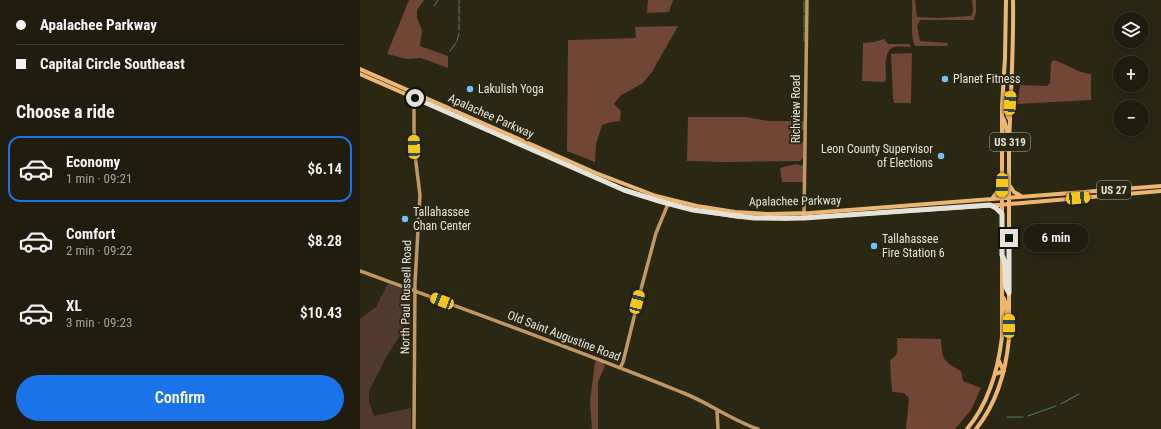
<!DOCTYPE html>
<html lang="en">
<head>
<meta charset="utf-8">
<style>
  :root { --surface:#201d0e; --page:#2d2a1c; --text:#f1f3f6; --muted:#a2a29e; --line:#3d3b2e; --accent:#1a73e8 }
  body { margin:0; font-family:"Roboto Condensed",sans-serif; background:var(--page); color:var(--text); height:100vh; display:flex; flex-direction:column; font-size:15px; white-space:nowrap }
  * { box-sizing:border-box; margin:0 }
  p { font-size:13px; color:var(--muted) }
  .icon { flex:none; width:22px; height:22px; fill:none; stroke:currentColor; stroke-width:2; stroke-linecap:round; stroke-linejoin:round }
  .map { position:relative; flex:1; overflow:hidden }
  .side { display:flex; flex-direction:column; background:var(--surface); width:360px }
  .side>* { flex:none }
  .hud { display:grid; align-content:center; height:88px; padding:0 16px; background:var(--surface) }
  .buttons { position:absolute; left:753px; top:12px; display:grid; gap:8px }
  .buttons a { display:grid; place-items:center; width:36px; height:36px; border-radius:50%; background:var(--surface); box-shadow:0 2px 10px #0003,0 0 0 1px var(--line); font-size:20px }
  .end { position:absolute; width:18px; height:18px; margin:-9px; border:5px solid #e5e3d7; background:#111; box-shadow:0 0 0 2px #111 }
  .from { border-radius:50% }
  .bubble { position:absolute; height:28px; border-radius:14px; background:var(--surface); box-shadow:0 2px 10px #0003,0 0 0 1px var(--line); font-size:13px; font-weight:600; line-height:28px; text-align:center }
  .car { position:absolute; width:12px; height:24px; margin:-12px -6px; border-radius:5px; box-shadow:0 0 3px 1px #0007; background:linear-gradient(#f5c518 24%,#345 0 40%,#f5c518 0 76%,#345 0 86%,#f5c518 0) }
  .hud b { display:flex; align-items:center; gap:14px; height:38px; font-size:15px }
  .hud b+b { border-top:1px solid var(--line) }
  .hud i { width:10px; height:10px; background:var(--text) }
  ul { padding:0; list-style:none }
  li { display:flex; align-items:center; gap:12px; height:66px; margin:0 8px 6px; padding:0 8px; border:2px solid transparent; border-radius:12px }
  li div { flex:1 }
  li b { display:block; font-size:15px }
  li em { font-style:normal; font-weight:600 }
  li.selected { border-color:var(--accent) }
  li>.icon { width:36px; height:36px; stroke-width:1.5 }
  h2 { padding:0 16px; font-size:18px; line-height:48px }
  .action { display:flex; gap:8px; margin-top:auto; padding:8px 16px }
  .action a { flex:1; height:46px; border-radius:24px; background:var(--accent); color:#fff; font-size:16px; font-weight:600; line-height:46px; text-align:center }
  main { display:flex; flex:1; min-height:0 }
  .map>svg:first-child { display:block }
  .green { fill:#533a2f }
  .forest { fill:#704634 }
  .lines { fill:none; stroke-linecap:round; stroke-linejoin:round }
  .stream { stroke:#538064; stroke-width:1 }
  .secondary { stroke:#c19763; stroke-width:3.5 }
  .primary { stroke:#edb672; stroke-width:4 }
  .route { stroke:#e5e3d7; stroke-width:5 }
  .poi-dot { fill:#75c0f6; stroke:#2a2713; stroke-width:1.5 }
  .labels { text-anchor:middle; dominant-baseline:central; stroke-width:4; stroke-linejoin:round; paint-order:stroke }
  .shield { fill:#2a2713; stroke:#adab9c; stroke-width:1 }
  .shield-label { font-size:11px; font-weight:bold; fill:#e5e3d7 }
  .poi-label { font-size:12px; fill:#e5e3d7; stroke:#2a2713; text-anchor:start }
  .street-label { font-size:12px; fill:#e5e3d7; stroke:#2a2713 }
</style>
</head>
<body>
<main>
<section class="side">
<div class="hud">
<b><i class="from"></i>Apalachee Parkway</b>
<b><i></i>Capital Circle Southeast</b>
</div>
<h2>Choose a ride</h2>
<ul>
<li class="selected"><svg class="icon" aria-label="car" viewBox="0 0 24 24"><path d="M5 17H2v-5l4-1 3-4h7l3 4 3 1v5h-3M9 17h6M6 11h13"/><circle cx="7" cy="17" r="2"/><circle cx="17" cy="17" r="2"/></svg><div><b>Economy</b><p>1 min · 09:21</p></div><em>$6.14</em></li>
<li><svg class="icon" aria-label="car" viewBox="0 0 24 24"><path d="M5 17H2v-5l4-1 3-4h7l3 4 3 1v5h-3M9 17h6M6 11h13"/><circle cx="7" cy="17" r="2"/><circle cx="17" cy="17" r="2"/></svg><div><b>Comfort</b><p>2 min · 09:22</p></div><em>$8.28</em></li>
<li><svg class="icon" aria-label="car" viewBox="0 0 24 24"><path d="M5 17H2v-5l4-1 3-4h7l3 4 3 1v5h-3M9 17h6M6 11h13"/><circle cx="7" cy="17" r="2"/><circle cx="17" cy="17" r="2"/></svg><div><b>XL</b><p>3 min · 09:23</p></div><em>$10.43</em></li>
</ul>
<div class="action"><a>Confirm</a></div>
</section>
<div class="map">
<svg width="801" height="429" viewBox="0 0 801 429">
  <rect width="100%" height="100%" fill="#2a2713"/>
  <!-- green -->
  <path class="green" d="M 28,283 L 50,292 L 50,320 L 28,354 L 9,391 L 9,402 L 14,416 L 51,408 L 51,429 L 0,429 L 0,319 L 16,307 Z"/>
  <!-- forest -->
  <path class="forest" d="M 49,0 L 64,0 L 57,10 L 57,18 L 62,30 L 60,46 L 88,56 L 88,68 L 61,58 L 47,59 L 27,54 Z
    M 288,0 L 313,0 L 309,12 L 287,13 Z
    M 552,0 L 555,0 L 557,17 L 577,18 L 611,16 L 613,11 L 612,0 L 616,0 L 616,12 L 614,20 L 560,20 L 557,26 L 560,41 L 588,43 L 587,46 L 555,46 C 550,37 553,12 552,0 Z
    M 318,26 L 292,72 L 283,83 L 260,96 L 254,104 L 261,111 L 260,121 L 251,122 L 242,125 L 236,144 L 235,162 L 207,151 L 208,40 L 276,38 L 275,27 Z
    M 524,39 L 528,44 L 549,44 L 551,47 C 545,47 539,46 534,47 C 523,50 526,71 526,80 L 524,82 L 502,81 L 503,43 L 514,42 Z
    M 552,53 L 551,103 L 534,103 L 533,97 L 531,54 Z
    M 693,60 C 706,63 717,73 731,74 L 731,100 L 657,104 L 660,85 L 687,86 L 690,83 L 691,63 Z
    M 328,117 L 386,117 L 409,121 L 444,121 L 444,130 L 432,130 L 433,141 L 443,142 L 443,158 L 440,161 L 362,162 L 327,161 Z
    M 436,164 L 444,166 L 443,182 L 422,182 L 420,168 Z
    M 537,338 L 581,339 C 582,360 583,361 601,371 L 603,381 L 621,388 L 611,410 L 595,429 L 546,429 L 549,398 L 544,393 L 532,392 L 530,360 C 540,356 537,347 537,338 Z
    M 235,361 L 242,362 L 245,366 L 238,382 L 238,429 L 232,429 L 230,402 Z"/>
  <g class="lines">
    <!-- stream -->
    <path class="stream" d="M 99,0 L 99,4
      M 74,6 L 78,0
      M 99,6 L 99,14
      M 444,13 L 444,1
      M 99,16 L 99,22
      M 99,24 L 99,30
      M 444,27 L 444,15
      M 444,29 L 444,30
      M 97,41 L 99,33
      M 444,41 L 444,32
      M 90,51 L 96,43
      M 701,404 L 719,394
      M 668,416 L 696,406
      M 647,417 L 663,417"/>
    <!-- secondary -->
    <path class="secondary" d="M 444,215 L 447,0
      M 0,271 C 107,310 215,349 321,392 C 348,402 371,420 398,429
      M 260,368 L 263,362 L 280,293 L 296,233 L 308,204
      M 357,410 L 358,429
      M 54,429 L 55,283 L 60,195 L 55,155 L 54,129 L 54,105 L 57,94"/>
    <!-- primary -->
    <path class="primary" d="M 0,69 L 236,173 L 296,196 L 337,206 L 375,212 L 408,214 L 450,213 L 801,186
      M 0,74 L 264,190 L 308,204 L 340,211 L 379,217 L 425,219 L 638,205 L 801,191
      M 645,93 C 647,102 644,113 650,120
      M 643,118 C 648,126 646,137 648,146
      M 650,186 L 654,192 L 661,196
      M 632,199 L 642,185
      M 642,256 C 649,267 641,282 649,293
      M 642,296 C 648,302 645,315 648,324
      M 635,374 L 644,371 L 642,368 L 639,361
      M 607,429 C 629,403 638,370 642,337 L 642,106 L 645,58 L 646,0
      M 616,429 C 637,403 646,371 649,338 C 649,276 649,214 649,152 C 650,101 654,51 653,0"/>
  </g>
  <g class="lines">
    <!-- route -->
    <path class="route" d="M 55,98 L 264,190 L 299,201 L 333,210 L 394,218 L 444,218 L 630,205 L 636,208 L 642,214 L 642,255 C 649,267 641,282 649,293 L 649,238"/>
  </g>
  <!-- markers -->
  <g class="poi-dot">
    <circle cx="585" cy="79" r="4"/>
    <circle cx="110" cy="89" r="4"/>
    <circle cx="581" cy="156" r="4"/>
    <circle cx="45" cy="219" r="4"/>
    <circle cx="514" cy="246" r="4"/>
  </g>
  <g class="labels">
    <!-- shield labels -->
    <g class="shield">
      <rect x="630" y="133" width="40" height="18" rx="3"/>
      <rect x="737" y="181" width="34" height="18" rx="3"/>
    </g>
    <g class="shield-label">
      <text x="650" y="142">US 319</text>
      <text x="754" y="190">US 27</text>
    </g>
    <!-- poi labels -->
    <g class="poi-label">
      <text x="593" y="79">Planet Fitness</text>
      <text x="118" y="89">Lakulish Yoga</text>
      <text x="573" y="149" text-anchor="end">Leon County Supervisor<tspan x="573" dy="14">of Elections</tspan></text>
      <text x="53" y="212">Tallahassee<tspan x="53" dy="14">Chan Center</tspan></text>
      <text x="522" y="239">Tallahassee<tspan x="522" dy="14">Fire Station 6</tspan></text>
    </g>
    <!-- street labels -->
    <g class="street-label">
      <text transform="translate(436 109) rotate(-90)">Richview Road</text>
      <text transform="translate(131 116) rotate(24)">Apalachee Parkway</text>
      <text transform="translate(435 201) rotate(-1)">Apalachee Parkway</text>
      <text transform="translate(46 297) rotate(-89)">North Paul Russell Road</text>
      <text transform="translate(204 336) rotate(21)">Old Saint Augustine Road</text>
    </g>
  </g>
</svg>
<div class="buttons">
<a><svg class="icon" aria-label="layers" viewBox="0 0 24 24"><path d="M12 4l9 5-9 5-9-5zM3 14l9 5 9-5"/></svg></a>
<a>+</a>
<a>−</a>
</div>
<i class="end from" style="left:55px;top:98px"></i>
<i class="end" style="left:649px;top:238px"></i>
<div class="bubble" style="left:663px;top:224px;width:66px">6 min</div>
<i class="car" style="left:650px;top:103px;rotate:4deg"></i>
<i class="car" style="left:54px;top:147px;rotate:358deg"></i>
<i class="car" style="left:642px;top:185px;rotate:181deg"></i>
<i class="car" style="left:718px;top:198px;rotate:85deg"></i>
<i class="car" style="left:82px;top:301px;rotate:291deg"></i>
<i class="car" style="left:277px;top:302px;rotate:15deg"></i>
<i class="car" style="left:649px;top:326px;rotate:0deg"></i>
</div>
</main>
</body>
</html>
